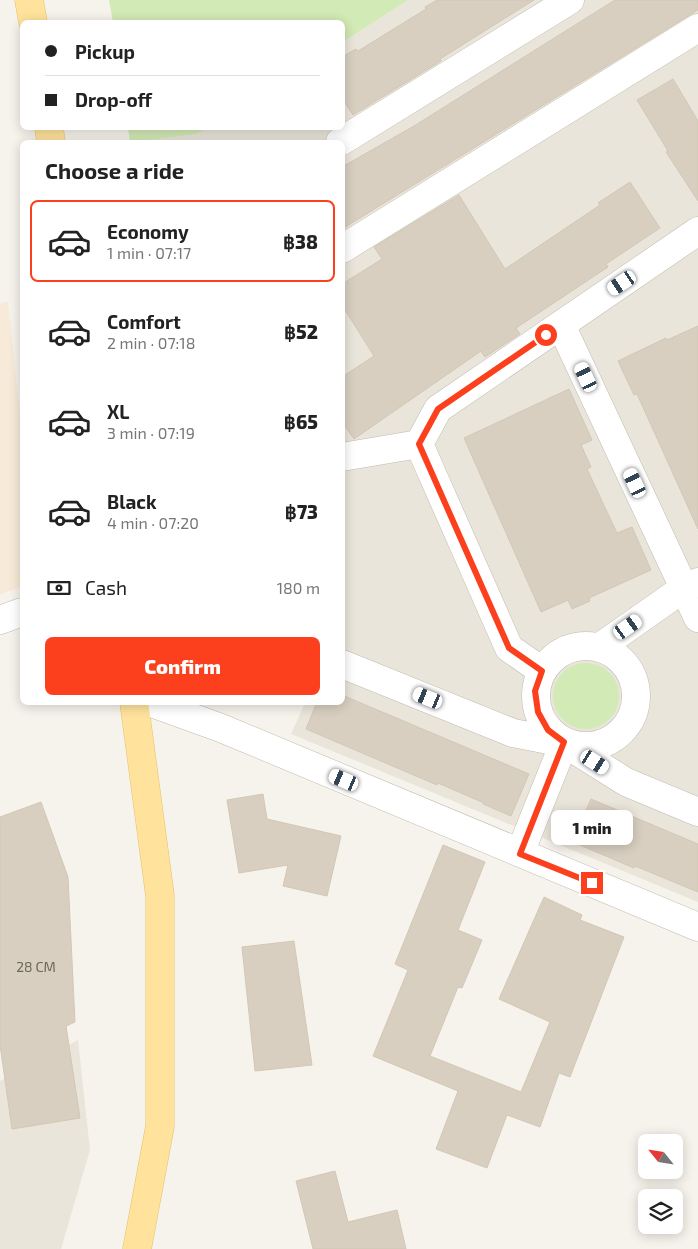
<!DOCTYPE html>
<html lang="en">
<head>
<meta charset="utf-8">
<style>
  :root { --surface:#fff; --page:#f6f6f6; --text:#222; --muted:#767676; --line:#e0e0e0; --accent:#fc3f1d }
  body { margin:0; font-family:"Exo 2",sans-serif; background:var(--page); color:var(--text); height:100vh; display:flex; flex-direction:column; font-size:19px; white-space:nowrap }
  * { box-sizing:border-box; margin:0 }
  p { font-size:16px; color:var(--muted) }
  .icon { flex:none; width:28px; height:28px; fill:none; stroke:currentColor; stroke-width:2; stroke-linecap:round; stroke-linejoin:round }
  .map { position:relative; flex:1; overflow:hidden }
  .drawer { position:absolute; left:20px; top:140px; width:325px; height:565px; display:flex; flex-direction:column; background:var(--surface); border-radius:8px; box-shadow:0 2px 12px #0003 }
  .drawer>* { flex:none }
  .banner { position:absolute; left:20px; top:20px; width:325px; height:110px; border-radius:8px; box-shadow:0 2px 12px #0003; display:grid; align-content:center; height:110px; padding:0 25px; background:var(--surface) }
  .needle { width:32px; rotate:300deg }
  .buttons { position:absolute; left:638px; top:1134px; display:grid; gap:10px }
  .buttons a { display:grid; place-items:center; width:45px; height:45px; border-radius:8px; background:var(--surface); box-shadow:0 2px 12px #0003; font-size:25px }
  .end { position:absolute; width:22px; height:22px; margin:-11px; border:6px solid #fc3f1d; background:#fff; box-shadow:0 0 0 2px #fff }
  .from { border-radius:50% }
  .bubble { position:absolute; height:35px; border-radius:8px; background:var(--surface); box-shadow:0 2px 12px #0003; font-size:16px; font-weight:800; line-height:35px; text-align:center }
  .car { position:absolute; width:15px; height:30px; margin:-15px -8px; border-radius:6px; box-shadow:0 0 4px 1px #0007; background:linear-gradient(#fff 24%,#345 0 40%,#fff 0 76%,#345 0 86%,#fff 0) }
  .banner b { display:flex; align-items:center; gap:18px; height:48px; font-size:19px }
  .banner b+b { border-top:1px solid var(--line) }
  .banner i { width:12px; height:12px; background:var(--text) }
  ul { padding:0; list-style:none }
  li { display:flex; align-items:center; gap:15px; height:82px; margin:0 10px 8px; padding:0 15px; border:2px solid transparent; border-radius:8px }
  li div { flex:1 }
  li b { display:block; font-size:19px }
  li em { font-style:normal; font-weight:800 }
  li.active { border-color:var(--accent) }
  li>.icon { width:45px; height:45px; stroke-width:1.5 }
  h2 { padding:0 25px; font-size:22px; line-height:60px }
  .pay { display:flex; align-items:center; gap:12px; height:55px; padding:0 25px; font-size:19px }
  .pay p { margin-inline-start:auto }
  .button { display:flex; gap:10px; margin-top:auto; padding:10px 25px }
  .button a { flex:1; height:58px; border-radius:8px; background:var(--accent); color:#fff; font-size:20px; font-weight:800; line-height:58px; text-align:center }
  .map>svg:first-child { display:block }
  .residential { fill:#eae5da }
  .commercial { fill:#f7ead8 }
  .green { fill:#d2eab5 }
  .building { fill:#d8cfc1; stroke:#d3c7b4 }
  .lines { fill:none; stroke-linecap:round; stroke-linejoin:round }
  .minor-casing { stroke:#c2bbae; stroke-width:29 }
  .major-casing { stroke:#e6c16a; stroke-width:29 }
  .minor { stroke:#fff; stroke-width:28 }
  .major { stroke:#ffe39c; stroke-width:28 }
  .route { stroke:#fc3f1d; stroke-width:6 }
  .labels { text-anchor:middle; dominant-baseline:central; stroke-width:4; stroke-linejoin:round; paint-order:stroke }
  .number-label { font-size:14px; fill:#6e675b }
</style>
</head>
<body>
<div class="map">
<svg width="698" height="1249" viewBox="0 0 698 1249">
  <rect width="100%" height="100%" fill="#f6f3ec"/>
  <!-- residential -->
  <path class="residential" d="M 408,0 L 698,0 L 698,902 L 291,734 L 305,703 L 342,702 L 342,142 L 134,142 L 197,134 L 207,128 L 342,128 L 343,42 Z
    M 78,1040 L 90,1150 L 61,1249 L 0,1249 L 0,1081 Z"/>
  <!-- commercial -->
  <path class="commercial" d="M 8,301 L 22,433 L 22,586 L 0,595 L 0,304 Z"/>
  <!-- green -->
  <path class="green" d="M 109,0 L 408,0 L 343,42 L 342,22 L 113,22 Z
    M 128,128 L 207,128 L 197,134 L 134,142 L 130,142 Z
    M553 696a33 33 0 1 1 66 0a33 33 0 1 1-66 0Z"/>
  <!-- building -->
  <path class="building" d="M 437,0 L 534,0 L 440,59 L 441,61 L 353,115 L 342,98 L 342,57 L 356,49 L 358,51 L 426,9 L 425,7 Z
    M 615,0 L 698,0 L 698,10 L 342,229 L 342,167 L 414,126 Z
    M 673,79 L 698,121 L 698,201 L 666,152 L 668,151 L 637,100 Z
    M 630,182 L 660,228 L 606,264 L 608,267 L 516,328 L 520,334 L 485,357 L 481,351 L 354,439 L 342,422 L 342,377 L 374,356 L 342,305 L 342,284 L 382,259 L 374,247 L 459,195 L 505,269 L 600,205 L 598,203 Z
    M 698,326 L 698,529 L 637,394 L 634,395 L 618,361 L 666,338 L 667,340 Z
    M 569,389 L 592,440 L 581,445 L 591,467 L 587,469 L 617,533 L 632,527 L 651,570 L 589,598 L 590,601 L 572,609 L 568,600 L 541,612 L 464,438 Z
    M 342,695 L 529,774 L 511,816 L 483,804 L 484,803 L 438,783 L 437,785 L 306,729 L 317,702 L 342,702 Z
    M 263,794 L 267,819 L 341,836 L 327,896 L 283,886 L 288,865 L 239,873 L 227,800 Z
    M 591,799 L 698,844 L 698,892 L 635,866 L 634,868 L 573,842 Z
    M 41,802 L 68,877 L 75,1022 L 66,1026 L 80,1118 L 12,1129 L 0,1045 L 0,817 Z
    M 443,845 L 485,862 L 458,930 L 482,940 L 462,988 L 458,987 L 430,1056 L 521,1092 L 550,1022 L 499,999 L 544,897 L 582,915 L 580,920 L 624,937 L 570,1077 L 559,1073 L 540,1127 L 507,1115 L 487,1168 L 436,1149 L 458,1091 L 373,1056 L 408,970 L 395,964 Z
    M 294,941 L 312,1065 L 255,1071 L 242,947 Z
    M 335,1171 L 348,1222 L 397,1210 L 406,1249 L 313,1249 L 296,1181 Z"/>
  <g class="lines">
    <!-- minor casing -->
    <g class="minor-casing">
      <path id="minor" d="M 340,142 L 570,0
        M 342,249 L 698,28
        M 561,325 L 698,618
        M 342,457 L 419,444
        M 0,620 L 22,612
        M536 696a50 50 0 1 1 100 0a50 50 0 1 1-100 0Z
        M 600,647 L 684,588 L 698,582
        M 342,664 L 513,733 L 564,743 L 626,782 L 698,812
        M 542,671 L 509,648 L 419,444 L 438,409 L 698,231
        M 149,702 L 221,728 L 698,927
        M 520,853 L 564,743"/>
    </g>
    <!-- major casing -->
    <g class="major-casing">
      <path id="major" d="M 29,0 L 33,22
        M 49,128 L 51,142
        M 134,702 L 160,896 L 160,1126 L 137,1249"/>
    </g>
    <!-- minor -->
    <use href="#minor" class="minor"/>
    <!-- major -->
    <use href="#major" class="major"/>
  </g>
  <g class="lines">
    <!-- route -->
    <path class="route" d="M 546,335 L 438,409 L 419,444 L 509,648 L 542,671 L 535,691 L 538,712 L 548,730 L 564,742 L 520,854 L 592,883"/>
  </g>
  <g class="labels">
    <!-- number labels -->
    <g class="number-label">
      <text x="36" y="966">28 CM</text>
    </g>
  </g>
</svg>
<div class="buttons">
<a><svg class="needle" viewBox="-14 -14 28 28"><path d="M0-13l5 13h-10z" fill="#e53935"/><path d="M0 13l5-13h-10z" fill="#767676"/></svg></a>
<a><svg class="icon" aria-label="layers" viewBox="0 0 24 24"><path d="M12 4l9 5-9 5-9-5zM3 14l9 5 9-5"/></svg></a>
</div>
<i class="end from" style="left:546px;top:335px"></i>
<i class="end" style="left:592px;top:883px"></i>
<div class="bubble" style="left:551px;top:810px;width:82px">1 min</div>
<i class="car" style="left:622px;top:283px;rotate:236deg"></i>
<i class="car" style="left:586px;top:377px;rotate:335deg"></i>
<i class="car" style="left:635px;top:483px;rotate:335deg"></i>
<i class="car" style="left:628px;top:627px;rotate:55deg"></i>
<i class="car" style="left:428px;top:698px;rotate:292deg"></i>
<i class="car" style="left:595px;top:762px;rotate:123deg"></i>
<i class="car" style="left:344px;top:780px;rotate:293deg"></i>
<div class="banner">
<b><i class="from"></i>Pickup</b>
<b><i></i>Drop-off</b>
</div>
<section class="drawer">
<h2>Choose a ride</h2>
<ul>
<li class="active"><svg class="icon" aria-label="car" viewBox="0 0 24 24"><path d="M5 17H2v-5l4-1 3-4h7l3 4 3 1v5h-3M9 17h6M6 11h13"/><circle cx="7" cy="17" r="2"/><circle cx="17" cy="17" r="2"/></svg><div><b>Economy</b><p>1 min · 07:17</p></div><em>฿38</em></li>
<li><svg class="icon" aria-label="car" viewBox="0 0 24 24"><path d="M5 17H2v-5l4-1 3-4h7l3 4 3 1v5h-3M9 17h6M6 11h13"/><circle cx="7" cy="17" r="2"/><circle cx="17" cy="17" r="2"/></svg><div><b>Comfort</b><p>2 min · 07:18</p></div><em>฿52</em></li>
<li><svg class="icon" aria-label="car" viewBox="0 0 24 24"><path d="M5 17H2v-5l4-1 3-4h7l3 4 3 1v5h-3M9 17h6M6 11h13"/><circle cx="7" cy="17" r="2"/><circle cx="17" cy="17" r="2"/></svg><div><b>XL</b><p>3 min · 07:19</p></div><em>฿65</em></li>
<li><svg class="icon" aria-label="car" viewBox="0 0 24 24"><path d="M5 17H2v-5l4-1 3-4h7l3 4 3 1v5h-3M9 17h6M6 11h13"/><circle cx="7" cy="17" r="2"/><circle cx="17" cy="17" r="2"/></svg><div><b>Black</b><p>4 min · 07:20</p></div><em>฿73</em></li>
</ul>
<div class="pay"><svg class="icon" aria-label="cash" viewBox="0 0 24 24"><path d="M3 7h18v10H3z"/><circle cx="12" cy="12" r="2"/></svg>Cash<p>180 m</p></div>
<div class="button"><a>Confirm</a></div>
</section>
</div>
</body>
</html>
